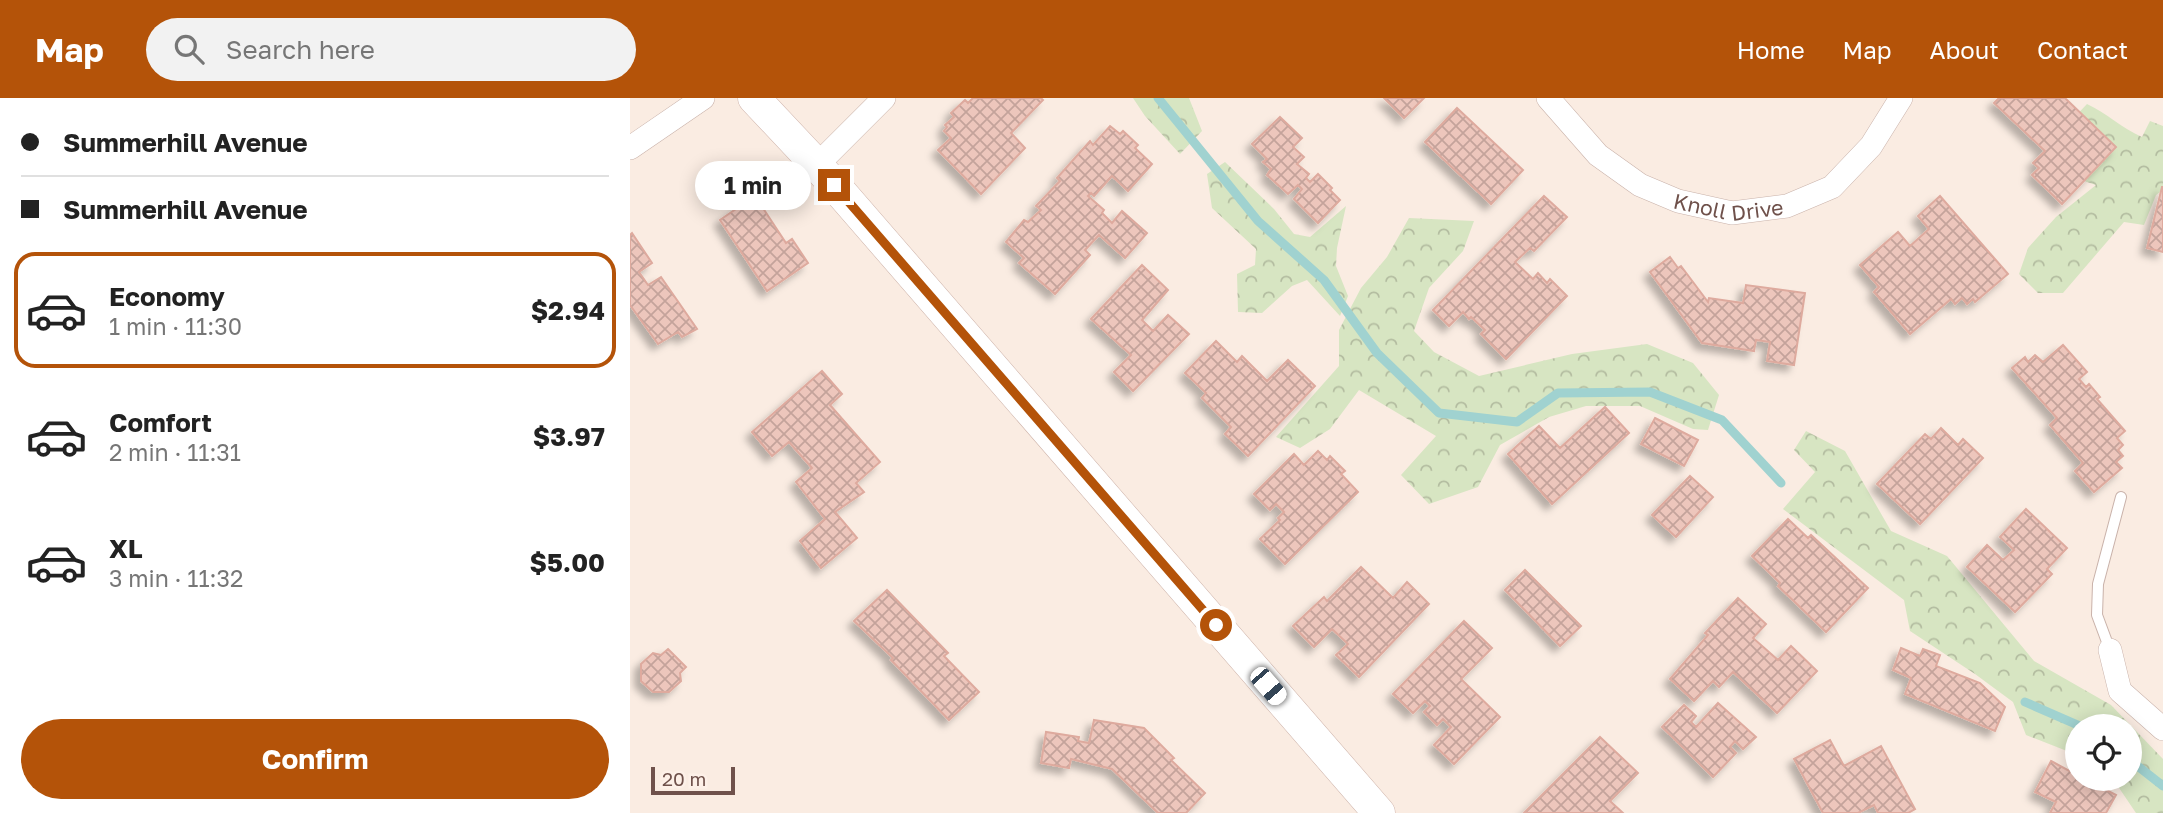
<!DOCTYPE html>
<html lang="en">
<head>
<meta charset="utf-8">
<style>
  :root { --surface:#fff; --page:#f2f2f2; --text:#222; --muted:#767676; --line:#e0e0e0; --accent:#b45309 }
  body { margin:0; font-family:"Golos Text",sans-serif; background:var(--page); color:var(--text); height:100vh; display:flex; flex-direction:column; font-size:26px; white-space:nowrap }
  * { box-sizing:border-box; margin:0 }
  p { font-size:23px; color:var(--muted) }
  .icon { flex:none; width:38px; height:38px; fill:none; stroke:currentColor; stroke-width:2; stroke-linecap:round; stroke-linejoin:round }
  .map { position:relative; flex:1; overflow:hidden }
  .drawer { display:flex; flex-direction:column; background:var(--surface); width:630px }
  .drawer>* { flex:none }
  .guide { display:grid; align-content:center; height:154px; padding:0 21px; background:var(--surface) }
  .fabs { position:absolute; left:1435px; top:616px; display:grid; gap:14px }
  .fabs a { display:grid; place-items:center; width:77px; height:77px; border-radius:50%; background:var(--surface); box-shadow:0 4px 18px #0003; font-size:35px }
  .scale { position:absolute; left:21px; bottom:18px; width:84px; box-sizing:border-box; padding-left:7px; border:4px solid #6f514b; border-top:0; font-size:19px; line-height:24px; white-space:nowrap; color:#6f514b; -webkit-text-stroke:5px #fdf0e8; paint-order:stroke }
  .end { position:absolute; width:32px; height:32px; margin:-16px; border:9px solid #b45309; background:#fff; box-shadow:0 0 0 4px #fff }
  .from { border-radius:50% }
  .bubble { position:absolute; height:49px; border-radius:24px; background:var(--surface); box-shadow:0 4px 18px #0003; font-size:23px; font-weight:700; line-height:49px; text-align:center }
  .car { position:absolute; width:21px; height:42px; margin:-21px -10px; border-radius:9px; box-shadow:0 0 5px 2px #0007; background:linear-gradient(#fff 24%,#345 0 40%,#fff 0 76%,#345 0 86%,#fff 0) }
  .guide b { display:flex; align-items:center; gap:24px; height:66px; font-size:26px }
  .guide b+b { border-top:2px solid var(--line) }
  .guide i { width:18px; height:18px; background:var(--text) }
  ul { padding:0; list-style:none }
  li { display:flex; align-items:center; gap:21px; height:116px; margin:0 14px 10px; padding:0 7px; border:4px solid transparent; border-radius:21px }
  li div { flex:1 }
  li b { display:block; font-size:26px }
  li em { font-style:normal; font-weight:700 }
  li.selected { border-color:var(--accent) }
  li>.icon { width:63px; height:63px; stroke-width:1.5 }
  .primary-button { display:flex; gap:14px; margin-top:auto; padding:14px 21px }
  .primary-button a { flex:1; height:80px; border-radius:42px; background:var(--accent); color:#fff; font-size:28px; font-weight:700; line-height:80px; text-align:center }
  header { display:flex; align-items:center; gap:42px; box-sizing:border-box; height:98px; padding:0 35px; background:var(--accent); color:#fff }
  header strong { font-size:33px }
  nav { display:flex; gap:38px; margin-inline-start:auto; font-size:24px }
  .search { width:490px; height:63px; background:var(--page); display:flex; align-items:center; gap:18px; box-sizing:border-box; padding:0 24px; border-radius:38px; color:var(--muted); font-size:26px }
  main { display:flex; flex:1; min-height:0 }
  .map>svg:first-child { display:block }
  .forest { fill:url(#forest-crowns) }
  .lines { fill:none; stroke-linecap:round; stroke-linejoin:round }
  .stream { stroke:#a0d2d0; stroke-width:9 }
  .building { fill:url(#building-cross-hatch); stroke:#deaa9e; stroke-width:2; filter:url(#shadow) }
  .lane-casing { stroke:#c9b2aa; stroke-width:12 }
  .street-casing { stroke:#c9b2aa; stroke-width:24 }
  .secondary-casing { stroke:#ceb3aa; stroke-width:33 }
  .lane { stroke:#fff; stroke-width:10 }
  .street { stroke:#fff; stroke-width:23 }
  .secondary { stroke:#fff; stroke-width:32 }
  .route { stroke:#b45309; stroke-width:9 }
  .labels { text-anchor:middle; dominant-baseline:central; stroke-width:5; stroke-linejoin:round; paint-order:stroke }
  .street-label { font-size:21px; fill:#6f514b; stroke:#fdf0e8 }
</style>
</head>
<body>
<header>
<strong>Map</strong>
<div class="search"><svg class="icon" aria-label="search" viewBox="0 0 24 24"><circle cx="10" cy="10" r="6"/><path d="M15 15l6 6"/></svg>Search here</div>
<nav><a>Home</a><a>Map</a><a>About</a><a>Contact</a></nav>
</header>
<main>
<section class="drawer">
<div class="guide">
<b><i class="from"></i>Summerhill Avenue</b>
<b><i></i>Summerhill Avenue</b>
</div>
<ul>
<li class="selected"><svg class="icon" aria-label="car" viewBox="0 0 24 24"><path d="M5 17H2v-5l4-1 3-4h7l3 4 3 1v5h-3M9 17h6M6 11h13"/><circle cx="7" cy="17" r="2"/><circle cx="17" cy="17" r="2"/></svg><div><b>Economy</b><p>1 min · 11:30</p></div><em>$2.94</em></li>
<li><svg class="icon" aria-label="car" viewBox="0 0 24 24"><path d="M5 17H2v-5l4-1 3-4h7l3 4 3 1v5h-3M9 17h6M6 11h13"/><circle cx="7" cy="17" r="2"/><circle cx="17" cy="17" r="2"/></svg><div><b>Comfort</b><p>2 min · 11:31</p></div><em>$3.97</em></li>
<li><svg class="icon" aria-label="car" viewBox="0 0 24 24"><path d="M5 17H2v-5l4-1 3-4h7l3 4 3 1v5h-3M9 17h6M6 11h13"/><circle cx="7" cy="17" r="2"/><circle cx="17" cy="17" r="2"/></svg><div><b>XL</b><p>3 min · 11:32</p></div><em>$5.00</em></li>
</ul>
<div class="primary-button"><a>Confirm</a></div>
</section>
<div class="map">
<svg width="1533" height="715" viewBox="0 0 1533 715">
  <defs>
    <pattern id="forest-crowns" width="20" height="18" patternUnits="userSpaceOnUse" patternTransform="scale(1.75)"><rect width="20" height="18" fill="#d7e5c2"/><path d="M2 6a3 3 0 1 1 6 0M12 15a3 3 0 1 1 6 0" fill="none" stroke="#b3bca0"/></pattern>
    <pattern id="building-cross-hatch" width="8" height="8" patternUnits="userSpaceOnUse" patternTransform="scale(1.75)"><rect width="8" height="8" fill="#edc6bc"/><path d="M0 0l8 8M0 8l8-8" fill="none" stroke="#c4a39b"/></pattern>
    <filter id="shadow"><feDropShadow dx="-6" dy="6" stdDeviation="3.5" flood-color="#0004"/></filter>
  </defs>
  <rect width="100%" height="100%" fill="#faece2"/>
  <!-- forest -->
  <path class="forest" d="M 503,0 L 559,0 L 572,33 L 550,56 L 515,18 Z
    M 1457,6 C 1477,15 1491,30 1512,39 L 1520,23 L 1533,28 L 1533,92 L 1526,97 L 1514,127 L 1494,124 L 1433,195 L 1408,195 L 1389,176 L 1398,150 L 1426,119 L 1466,87 L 1445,80 L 1436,28 Z
    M 595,64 L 644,111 L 664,136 L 680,139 L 716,108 L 707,150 L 706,168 L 718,198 L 710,218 L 677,182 L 662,188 L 632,215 L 608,214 L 607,176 L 625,167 L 626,151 L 582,110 L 577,76 Z
    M 779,120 L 844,123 L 833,153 L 799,190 L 784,233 L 804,254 L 849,278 L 942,256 L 1017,246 L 1063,265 L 1089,297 L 1078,332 L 1063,331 L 1010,308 L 956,308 L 919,319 L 870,347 L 848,389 L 799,406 L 771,377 L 806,338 L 729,292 L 700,331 L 670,350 L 646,339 L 709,268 L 709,232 L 731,190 L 757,159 Z
    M 1176,333 L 1215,353 L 1261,433 L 1317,458 L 1404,563 L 1481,607 L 1533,661 L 1533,715 L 1506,715 L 1483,681 L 1500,681 L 1500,628 L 1447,628 L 1447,657 L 1396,637 L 1383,604 L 1345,576 L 1280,533 L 1274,502 L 1153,411 L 1185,374 L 1164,352 Z"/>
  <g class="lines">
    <!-- stream -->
    <path class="stream" d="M 528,0 L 628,123 L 694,182 L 747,255 L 809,315 L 887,324 L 928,295 L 1020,294 L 1092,322 L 1151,385
      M 1395,604 L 1450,628
      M 1500,662 L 1533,688"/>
  </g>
  <!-- building -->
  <path class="building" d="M 343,0 L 411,0 L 413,2 L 381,35 L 395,50 L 351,96 L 308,52 L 321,40 L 314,33 L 317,29 L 315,27 L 324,19 L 321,15 L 335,2 L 338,5 Z
    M 754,0 L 794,0 L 774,20 Z
    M 1369,0 L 1435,0 L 1486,49 L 1432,106 L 1402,77 L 1409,70 L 1403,65 L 1415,53 L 1364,5 Z
    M 827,10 L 893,72 L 861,106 L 795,44 Z
    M 650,19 L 672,40 L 663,49 L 674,59 L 667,66 L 679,76 L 676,80 L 680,84 L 688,76 L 702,90 L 700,92 L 710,102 L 688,125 L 664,101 L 672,91 L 668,87 L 658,96 L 637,77 L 641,71 L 633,64 L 637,61 L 622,46 Z
    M 480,28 L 490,36 L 493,33 L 508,47 L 505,50 L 522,66 L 498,93 L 482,78 L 464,98 L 461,95 L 458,98 L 474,112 L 472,115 L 482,125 L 492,113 L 517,135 L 495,160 L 469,137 L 455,152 L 460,157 L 425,196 L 389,165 L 394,160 L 376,144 L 394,122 L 398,124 L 411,112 L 406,108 L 430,83 L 427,80 L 460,43 L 463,47 Z
    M 1532,89 L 1533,89 L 1533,154 L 1517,150 Z
    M 125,98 L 156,145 L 162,141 L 178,165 L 137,193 L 90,122 Z
    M 914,98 L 937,119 L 904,153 L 900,150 L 885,164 L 903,181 L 908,175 L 917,185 L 920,181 L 937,198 L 876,261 L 851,236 L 855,232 L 841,219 L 839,221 L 833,214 L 819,228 L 803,212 Z
    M 1310,98 L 1378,176 L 1345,204 L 1343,201 L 1337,206 L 1332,200 L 1325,206 L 1321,201 L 1280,236 L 1244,194 L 1249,189 L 1230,167 L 1268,134 L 1280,148 L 1299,131 L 1288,118 Z
    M 2,135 L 22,165 L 9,174 L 18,187 L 31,179 L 67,231 L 52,239 L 48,234 L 28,246 L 0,207 L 0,137 Z
    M 1040,159 L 1048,170 L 1051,168 L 1078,204 L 1079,200 L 1113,205 L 1116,187 L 1175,195 L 1164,267 L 1137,263 L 1140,244 L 1126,242 L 1124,253 L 1072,245 L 1020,174 Z
    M 512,167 L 538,192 L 512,222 L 523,233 L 538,217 L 559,236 L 503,293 L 484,274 L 501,257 L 461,221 Z
    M 586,243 L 607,264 L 612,258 L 637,283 L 658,262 L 685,288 L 618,358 L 595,336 L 601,329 L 572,300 L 576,295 L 555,275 Z
    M 1433,247 L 1457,274 L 1449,281 L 1456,289 L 1459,286 L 1470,299 L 1467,301 L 1495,333 L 1487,340 L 1493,347 L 1488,352 L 1493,358 L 1486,364 L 1492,370 L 1464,394 L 1445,373 L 1453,365 L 1420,327 L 1427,320 L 1382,270 L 1395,259 L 1398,264 L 1405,257 L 1413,264 Z
    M 192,273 L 212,296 L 200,307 L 250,364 L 226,385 L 234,394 L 205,414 L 227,440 L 191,470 L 170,443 L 195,421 L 166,384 L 182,370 L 159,344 L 142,358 L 122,334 Z
    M 975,309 L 999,335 L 922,406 L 878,356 L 909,328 L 930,350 Z
    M 1025,320 L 1068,342 L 1054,368 L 1011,346 Z
    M 1311,330 L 1328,347 L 1333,341 L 1353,360 L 1290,426 L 1247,386 L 1295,336 L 1301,341 Z
    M 688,353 L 697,362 L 700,358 L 715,373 L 711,376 L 728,394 L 655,466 L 630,441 L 650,422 L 648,420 L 654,414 L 646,406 L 640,412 L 624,396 L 664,356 L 674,367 Z
    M 1060,378 L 1083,399 L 1046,439 L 1022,417 Z
    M 1396,411 L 1437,450 L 1417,471 L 1422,476 L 1385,514 L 1337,469 L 1357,447 L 1373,462 L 1384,452 L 1370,439 Z
    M 1158,421 L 1178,440 L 1181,437 L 1238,490 L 1196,534 L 1148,488 L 1150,485 L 1122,458 Z
    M 731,469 L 763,500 L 777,484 L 799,506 L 729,579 L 706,557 L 718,546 L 702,531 L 684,549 L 663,528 L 694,499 L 697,503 Z
    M 895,472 L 951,528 L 930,548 L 875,492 Z
    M 257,492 L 318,555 L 314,558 L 349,594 L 319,622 L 261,562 L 263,560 L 224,523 Z
    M 1108,500 L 1136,526 L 1123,540 L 1148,562 L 1161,548 L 1187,573 L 1147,615 L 1103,574 L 1089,589 L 1083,583 L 1064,603 L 1040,581 L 1078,537 L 1075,535 Z
    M 834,523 L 862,550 L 831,581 L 870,619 L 824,666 L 804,647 L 821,629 L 813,621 L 807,627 L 794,614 L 800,608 L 795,603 L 783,615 L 763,596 Z
    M 1271,550 L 1290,558 L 1293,551 L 1310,557 L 1306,568 L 1350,585 L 1375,609 L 1365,633 L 1275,596 L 1281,580 L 1263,572 Z
    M 38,551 L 56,569 L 50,575 L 51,583 L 39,594 L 23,594 L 11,583 L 11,566 L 23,555 L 31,557 Z
    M 1088,605 L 1126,639 L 1113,651 L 1105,643 L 1100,649 L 1106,655 L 1083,679 L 1032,629 L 1054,607 L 1066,618 L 1061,624 L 1066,629 Z
    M 464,622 L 514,630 L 544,660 L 541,662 L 575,695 L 556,715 L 528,715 L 482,671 L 441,661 L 439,670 L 411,665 L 416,634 L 449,639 L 448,643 L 459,645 Z
    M 970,639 L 1008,675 L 980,703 L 993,715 L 894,715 Z
    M 1200,642 L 1214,668 L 1251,648 L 1285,711 L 1278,715 L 1248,715 L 1244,707 L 1228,715 L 1193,715 L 1164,661 Z
    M 1421,663 L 1447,677 L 1447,681 L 1455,681 L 1486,697 L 1476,715 L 1420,715 L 1426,704 L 1405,694 Z"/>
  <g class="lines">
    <!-- lane casing -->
    <g class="lane-casing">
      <path id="lane" d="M 1480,552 L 1467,517 L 1468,486 L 1491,399"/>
    </g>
    <!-- street casing -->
    <g class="street-casing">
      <g id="street">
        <path id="s1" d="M 918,0 L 968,57 L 1010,87 L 1048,103 L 1102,115 L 1157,108 L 1202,89 L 1241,48 L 1271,0"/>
        <path d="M 0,50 L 73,0"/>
        <path d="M 187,67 L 254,0"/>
        <path d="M 1480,552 L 1490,593 L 1533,631"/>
      </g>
    </g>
    <!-- secondary casing -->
    <g class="secondary-casing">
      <path id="secondary" d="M 124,0 L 187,67 L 749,715"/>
    </g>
    <!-- lane -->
    <use href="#lane" class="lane"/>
    <!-- street -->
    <use href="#street" class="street"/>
    <!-- secondary -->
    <use href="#secondary" class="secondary"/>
  </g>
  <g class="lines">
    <!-- route -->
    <path class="route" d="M 204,87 L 586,527"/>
  </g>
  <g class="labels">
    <!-- street labels -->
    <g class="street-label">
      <text stroke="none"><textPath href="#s1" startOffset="220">Knoll Drive</textPath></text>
    </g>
  </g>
</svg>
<div class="fabs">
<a><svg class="icon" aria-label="locate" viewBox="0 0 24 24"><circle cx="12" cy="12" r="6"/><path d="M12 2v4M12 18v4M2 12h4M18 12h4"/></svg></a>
</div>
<div class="scale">20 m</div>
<i class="end from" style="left:586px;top:527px"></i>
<i class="end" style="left:204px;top:87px"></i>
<div class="bubble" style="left:65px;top:63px;width:116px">1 min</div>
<i class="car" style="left:638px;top:588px;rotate:139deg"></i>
</div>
</main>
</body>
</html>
